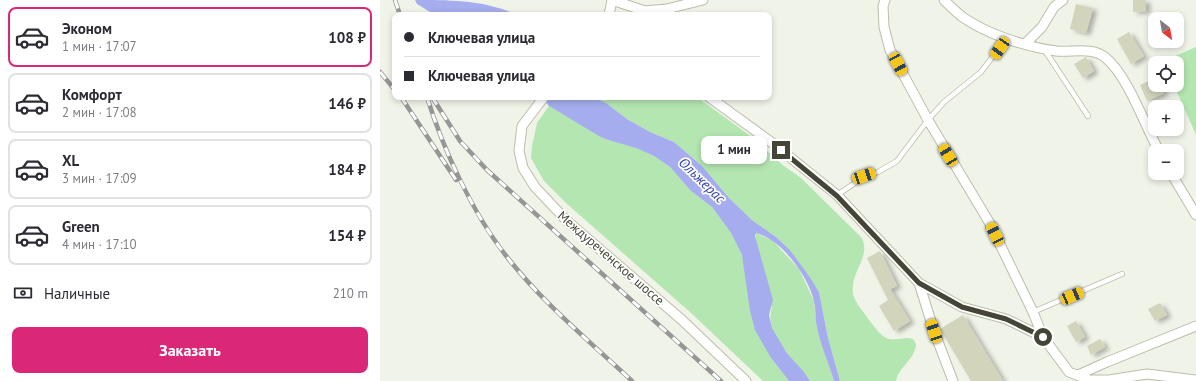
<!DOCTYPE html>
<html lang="ru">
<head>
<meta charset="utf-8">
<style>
  :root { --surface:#fff; --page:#f7f7f7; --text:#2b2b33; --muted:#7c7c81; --line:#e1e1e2; --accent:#db2777 }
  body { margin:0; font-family:"PT Sans",sans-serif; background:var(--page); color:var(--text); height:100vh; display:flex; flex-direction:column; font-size:15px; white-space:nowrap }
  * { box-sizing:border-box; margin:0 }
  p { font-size:13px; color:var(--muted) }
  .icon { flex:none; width:22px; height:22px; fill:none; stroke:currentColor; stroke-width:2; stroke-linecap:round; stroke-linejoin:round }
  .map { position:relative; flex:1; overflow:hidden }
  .panel { display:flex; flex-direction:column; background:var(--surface); width:380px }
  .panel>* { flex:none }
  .guide { position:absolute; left:12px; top:12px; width:380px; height:88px; border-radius:8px; box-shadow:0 2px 6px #0003; display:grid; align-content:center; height:88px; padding:0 12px; background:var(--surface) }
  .needle { width:26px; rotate:149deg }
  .controls { position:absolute; left:768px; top:12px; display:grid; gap:8px }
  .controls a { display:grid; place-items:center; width:36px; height:36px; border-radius:8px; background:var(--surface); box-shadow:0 2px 6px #0003; font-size:20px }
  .end { position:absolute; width:18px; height:18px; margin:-9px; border:5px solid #444536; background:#fff; box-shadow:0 0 0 2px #fff }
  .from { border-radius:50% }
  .bubble { position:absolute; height:28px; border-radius:8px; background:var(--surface); box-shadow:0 2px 6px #0003; font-size:13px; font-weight:700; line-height:28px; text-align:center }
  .car { position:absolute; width:12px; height:24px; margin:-12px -6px; border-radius:5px; box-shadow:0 0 3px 1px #0007; background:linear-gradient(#f5c518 24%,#345 0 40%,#f5c518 0 76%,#345 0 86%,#f5c518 0) }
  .guide b { display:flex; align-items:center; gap:14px; height:38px; font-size:15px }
  .guide b+b { border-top:1px solid var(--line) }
  .guide i { width:10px; height:10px; background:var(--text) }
  ul { padding:7px 0 0; list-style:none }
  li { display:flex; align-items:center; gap:12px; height:60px; margin:0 8px 6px; padding:0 4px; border:2px solid var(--line); border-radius:8px }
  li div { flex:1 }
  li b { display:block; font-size:15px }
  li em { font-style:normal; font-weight:700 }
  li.selected { border-color:var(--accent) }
  li>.icon { width:36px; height:36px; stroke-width:1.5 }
  .pay { display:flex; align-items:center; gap:10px; height:44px; padding:0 12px; font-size:15px }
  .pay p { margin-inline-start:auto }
  .action { display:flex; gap:8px; margin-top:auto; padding:8px 12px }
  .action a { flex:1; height:46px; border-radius:8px; background:var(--accent); color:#fff; font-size:16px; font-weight:700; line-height:46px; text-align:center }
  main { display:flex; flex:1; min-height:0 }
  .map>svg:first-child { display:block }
  .green { fill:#b4e6b1 }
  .water { fill:#a5adee }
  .building { fill:#d2d4bc; filter:url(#shadow) }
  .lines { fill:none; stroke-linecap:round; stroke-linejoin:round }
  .service-casing { stroke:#bbbea9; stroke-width:6 }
  .minor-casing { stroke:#bbbea9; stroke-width:11 }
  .service { stroke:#fff; stroke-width:4.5 }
  .minor { stroke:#fff; stroke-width:9 }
  .rail-casing { stroke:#969696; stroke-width:4.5 }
  .rail { stroke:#fff; stroke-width:3; stroke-dasharray:9; stroke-linecap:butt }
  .route { stroke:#444536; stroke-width:5 }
  .labels { text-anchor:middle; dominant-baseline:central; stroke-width:3.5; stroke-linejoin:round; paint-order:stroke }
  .street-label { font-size:13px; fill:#444536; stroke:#fff }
  .water-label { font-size:14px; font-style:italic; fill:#333fae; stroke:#fff }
</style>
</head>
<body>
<main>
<section class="panel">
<ul>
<li class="selected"><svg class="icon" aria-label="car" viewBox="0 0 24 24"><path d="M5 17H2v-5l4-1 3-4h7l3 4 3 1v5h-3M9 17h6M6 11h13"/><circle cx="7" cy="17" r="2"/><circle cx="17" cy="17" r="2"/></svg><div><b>Эконом</b><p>1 мин · 17:07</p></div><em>108 ₽</em></li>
<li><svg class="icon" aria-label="car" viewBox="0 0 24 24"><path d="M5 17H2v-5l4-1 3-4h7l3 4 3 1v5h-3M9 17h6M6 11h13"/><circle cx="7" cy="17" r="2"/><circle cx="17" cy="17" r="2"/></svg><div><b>Комфорт</b><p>2 мин · 17:08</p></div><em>146 ₽</em></li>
<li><svg class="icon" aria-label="car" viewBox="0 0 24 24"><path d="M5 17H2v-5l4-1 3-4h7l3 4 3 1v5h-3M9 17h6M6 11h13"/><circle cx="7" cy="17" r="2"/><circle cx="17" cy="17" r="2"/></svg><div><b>XL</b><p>3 мин · 17:09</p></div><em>184 ₽</em></li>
<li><svg class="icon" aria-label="car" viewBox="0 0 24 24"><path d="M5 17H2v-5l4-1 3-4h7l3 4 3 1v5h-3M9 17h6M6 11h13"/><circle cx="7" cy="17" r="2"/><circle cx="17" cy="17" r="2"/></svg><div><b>Green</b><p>4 мин · 17:10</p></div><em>154 ₽</em></li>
</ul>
<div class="pay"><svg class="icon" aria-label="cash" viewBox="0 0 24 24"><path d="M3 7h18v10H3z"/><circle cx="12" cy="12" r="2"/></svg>Наличные<p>210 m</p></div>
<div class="action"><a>Заказать</a></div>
</section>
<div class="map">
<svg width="816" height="381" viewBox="0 0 816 381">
  <defs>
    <filter id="shadow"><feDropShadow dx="4.5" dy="2.5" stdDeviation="2" flood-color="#0004"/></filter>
  </defs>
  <rect width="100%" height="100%" fill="#f0f3e7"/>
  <!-- green -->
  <path class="green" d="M 816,47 L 816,135 L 794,85 L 797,85 L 797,63 L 792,63 L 795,56 Z
    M 213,97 L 317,97 L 369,135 L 404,166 L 421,178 L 482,238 C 491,259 470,270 473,294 C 475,303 484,312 489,320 C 494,326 499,334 506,338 C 515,342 524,336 533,339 L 536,344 C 535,360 519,366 516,381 L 460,381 L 448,338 L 439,292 L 410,250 L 396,237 L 372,220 L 349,198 L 323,167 L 294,142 L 270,132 L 247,119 L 226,103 Z
    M 169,106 L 228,140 L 257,148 L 274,156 L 290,167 L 311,191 L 332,207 L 351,233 L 362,255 L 391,358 L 409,381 L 383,381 L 310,312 L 186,203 L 164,181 L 151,158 L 152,146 L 157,123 Z
    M 376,233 L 393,241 L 419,269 L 434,301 L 437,329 L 454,381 L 430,381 C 415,358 383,336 392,307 L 375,243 Z"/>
  <!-- water -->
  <path class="water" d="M 35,0 C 69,0 106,0 137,15 L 55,15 L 37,4 Z
    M 162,97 L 213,97 L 226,103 L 247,119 L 270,132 L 294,142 L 323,167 L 349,198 L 372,220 L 396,237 L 410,250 L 429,276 L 439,292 L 448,338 L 460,381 L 454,381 C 449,364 441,346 437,328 C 435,319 436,310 434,301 C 428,276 402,240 376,233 L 375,236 L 393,300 L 389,315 L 392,328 L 406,352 L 424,372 L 430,381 L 409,381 L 391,358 L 375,330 L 370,311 L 362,255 L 351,233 L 332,207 L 311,191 L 290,167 L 274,156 L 256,148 L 228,140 L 219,136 L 169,106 Z"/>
  <!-- building -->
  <path class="building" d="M 753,0 L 766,0 L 766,11 L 753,12 Z
    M 696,4 L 713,8 L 706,33 L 690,29 Z
    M 749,32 L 764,56 L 751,64 L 737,39 Z
    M 706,57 L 714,71 L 703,78 L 694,64 Z
    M 775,78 L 775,85 L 781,85 L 784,93 L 767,101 L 760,85 Z
    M 500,251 L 517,286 L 510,289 L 530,321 L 514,331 L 499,306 L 508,300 L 487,258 Z
    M 780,303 L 787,315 L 775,321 L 768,309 Z
    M 583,315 L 623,381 L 591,381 L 560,329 Z
    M 696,321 L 705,337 L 696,342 L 687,326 Z
    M 720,339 L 725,347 L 711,355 L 707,346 Z"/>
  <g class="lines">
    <!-- service casing -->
    <g class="service-casing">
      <path id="service" d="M 664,49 L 708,116
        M 457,195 L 484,177 L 498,172 L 517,161 L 548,120 L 564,102 L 601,72 L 626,39
        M 653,312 L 742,274"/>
    </g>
    <!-- minor casing -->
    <g class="minor-casing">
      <path id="minor" d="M 232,0 L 265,11 L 287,9 L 323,0
        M 505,0 L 503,6 L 504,27 L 510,50 L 548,120 L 609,222 L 653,312 L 663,337
        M 564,0 C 570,6 577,13 584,18 C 609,35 647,47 676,51 C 692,53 712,46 726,58 C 749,78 764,124 779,151
        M 229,15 L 232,0
        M 646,43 L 662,27 L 674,7 L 683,0
        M 164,97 L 142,126 L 139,151 L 143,168 L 155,187 L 187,221 L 302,320 L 366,381
        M 329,97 L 391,142 L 457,195 L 539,283 L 582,307 L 626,319 L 663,337 L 689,372 L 709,380 L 729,380 L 767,374 L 816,380
        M 791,173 L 816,215
        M 539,283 L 554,331 L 573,381
        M 698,375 L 727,362 L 816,326"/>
    </g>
    <!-- service -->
    <use href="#service" class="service"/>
    <!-- minor -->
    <use href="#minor" class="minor"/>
    <!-- rail casing -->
    <g class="rail-casing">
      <path id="rail" d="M 15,0 L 20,15
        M 0,72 L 15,90
        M 21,97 L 76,180
        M 47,97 C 63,149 93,214 127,257 C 163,303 209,341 252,381
        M 52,97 L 80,141 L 107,170 L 341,381"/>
    </g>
    <!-- rail -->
    <use href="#rail" class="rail"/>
  </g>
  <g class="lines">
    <!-- route -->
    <path class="route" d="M 401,150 L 457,196 L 539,283 L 582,307 L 626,319 L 663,337"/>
  </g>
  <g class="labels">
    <!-- street labels -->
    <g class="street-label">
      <text transform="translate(231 258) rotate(41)">Междуреченское шоссе</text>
    </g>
    <!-- water labels -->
    <g class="water-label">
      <text transform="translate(322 180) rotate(44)">Ольжерас</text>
    </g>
  </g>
</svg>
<div class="controls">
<a><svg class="needle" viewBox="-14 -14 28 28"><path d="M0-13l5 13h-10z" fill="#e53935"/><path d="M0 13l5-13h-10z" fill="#7c7c81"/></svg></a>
<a><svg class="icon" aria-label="locate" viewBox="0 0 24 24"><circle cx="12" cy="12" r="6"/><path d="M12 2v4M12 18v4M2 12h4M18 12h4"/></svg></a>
<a>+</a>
<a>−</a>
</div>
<i class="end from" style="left:663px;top:337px"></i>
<i class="end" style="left:401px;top:150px"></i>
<div class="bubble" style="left:321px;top:136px;width:66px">1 мин</div>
<i class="car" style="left:620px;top:48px;rotate:215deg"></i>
<i class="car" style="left:518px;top:64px;rotate:152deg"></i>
<i class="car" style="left:568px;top:155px;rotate:329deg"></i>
<i class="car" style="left:484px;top:176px;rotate:71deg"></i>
<i class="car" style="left:615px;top:234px;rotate:334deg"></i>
<i class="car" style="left:692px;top:296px;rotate:67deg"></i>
<i class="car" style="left:554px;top:331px;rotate:342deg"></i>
<div class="guide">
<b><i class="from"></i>Ключевая улица</b>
<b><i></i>Ключевая улица</b>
</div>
</div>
</main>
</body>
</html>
